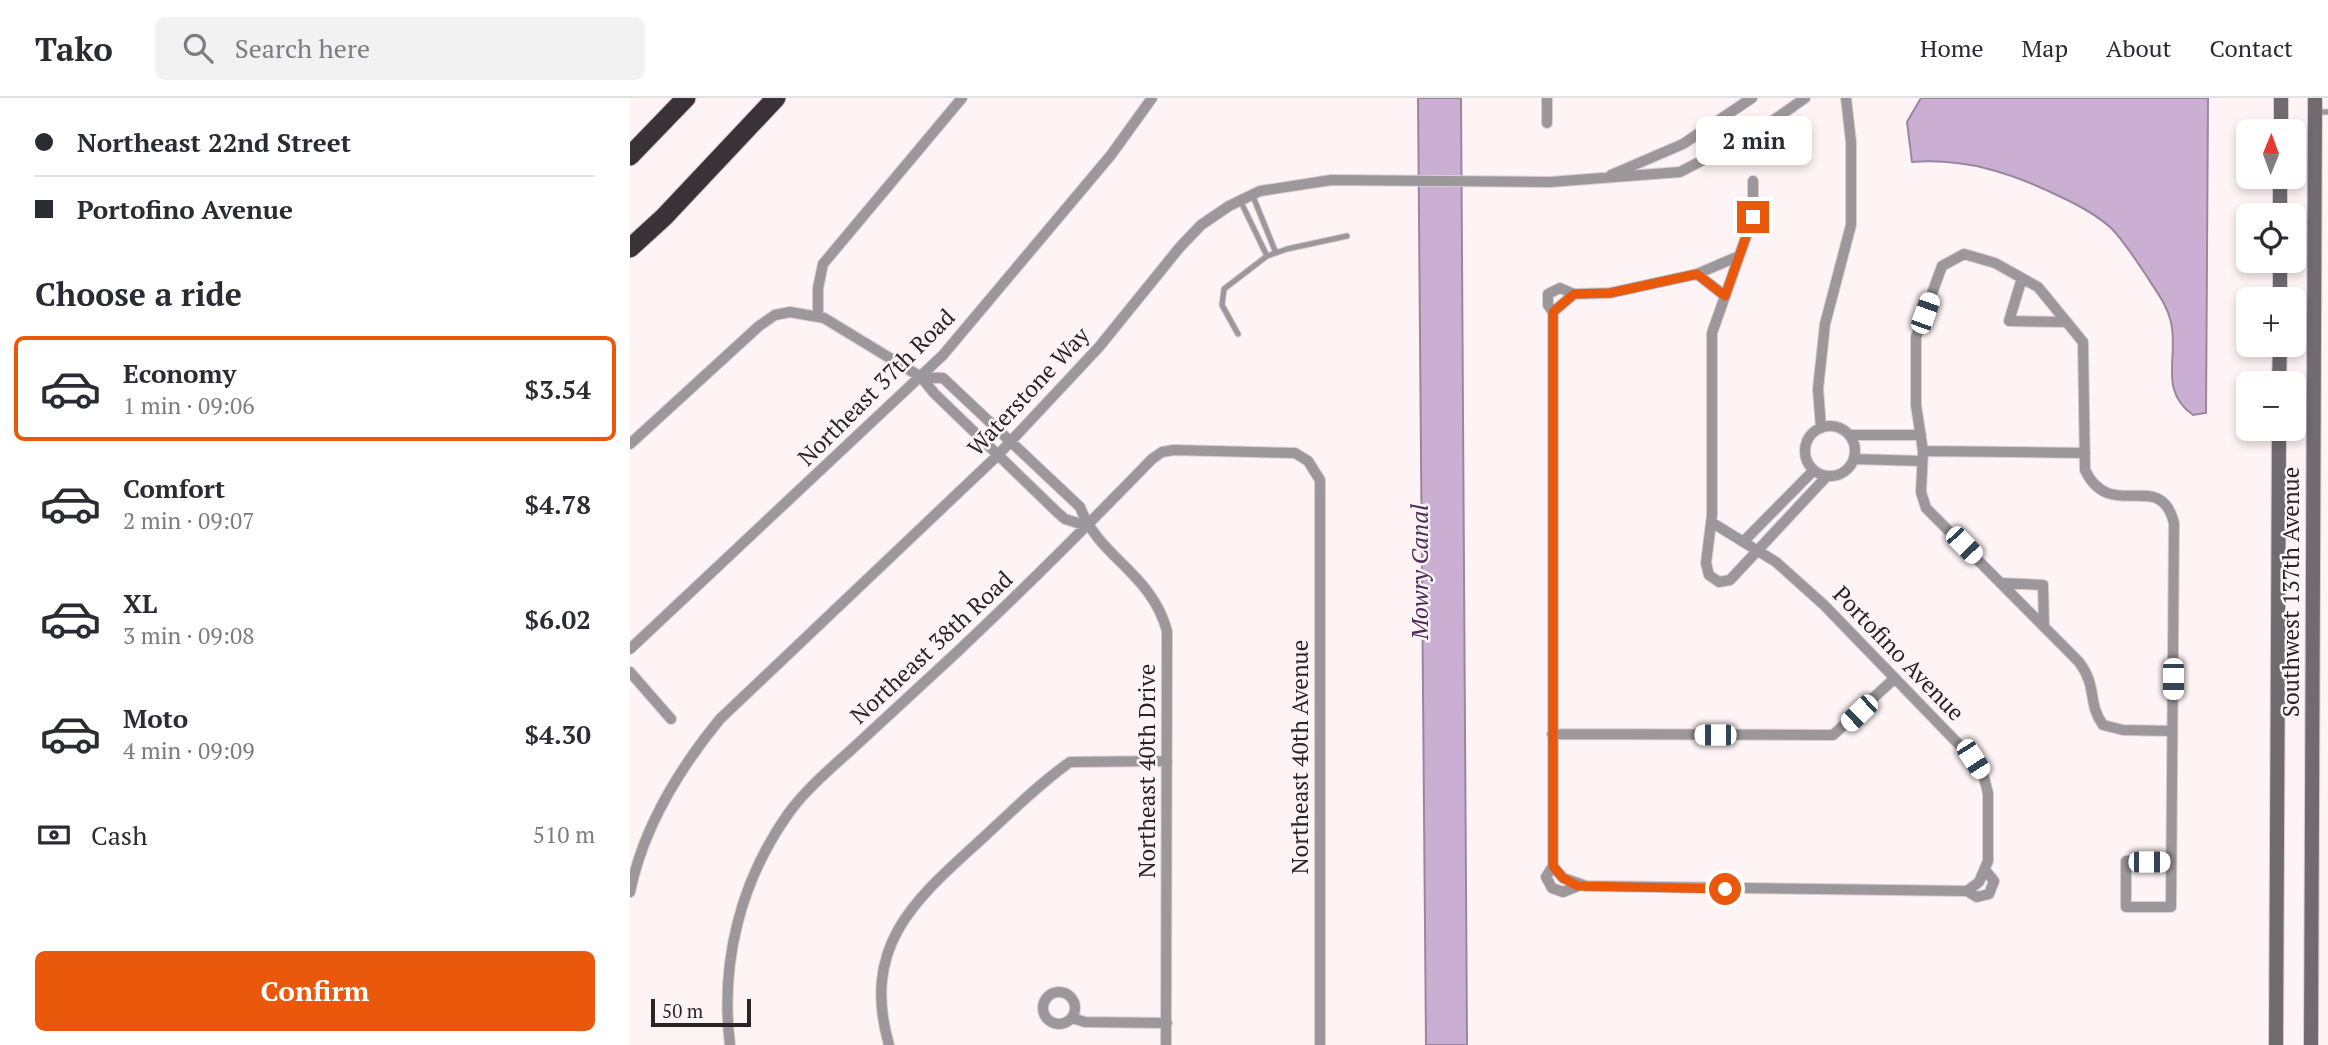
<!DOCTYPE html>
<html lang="en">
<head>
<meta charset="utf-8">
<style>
  :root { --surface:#fff; --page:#f2f2f3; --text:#2b2b33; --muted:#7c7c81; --line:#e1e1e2; --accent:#ea580c }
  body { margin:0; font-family:"PT Serif",serif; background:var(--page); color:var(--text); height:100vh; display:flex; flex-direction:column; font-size:26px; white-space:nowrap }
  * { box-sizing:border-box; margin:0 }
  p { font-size:23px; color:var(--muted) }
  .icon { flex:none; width:38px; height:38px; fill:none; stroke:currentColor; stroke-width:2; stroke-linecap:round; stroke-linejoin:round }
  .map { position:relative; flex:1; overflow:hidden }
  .sheet { display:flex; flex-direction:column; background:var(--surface); width:630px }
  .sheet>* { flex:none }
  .guide { display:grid; align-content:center; height:154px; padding:0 35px; background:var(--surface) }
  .needle { width:46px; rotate:1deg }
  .tools { position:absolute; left:1606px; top:21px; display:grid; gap:14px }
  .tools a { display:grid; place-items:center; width:70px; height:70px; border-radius:10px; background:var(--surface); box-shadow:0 4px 10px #0003; font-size:35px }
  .scale { position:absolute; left:21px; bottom:18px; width:100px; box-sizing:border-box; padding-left:7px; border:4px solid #292526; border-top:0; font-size:19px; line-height:24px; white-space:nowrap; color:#292526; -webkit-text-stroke:5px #fef3f5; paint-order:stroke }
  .end { position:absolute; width:32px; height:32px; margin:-16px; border:9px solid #ea580c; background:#fff; box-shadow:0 0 0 4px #fff }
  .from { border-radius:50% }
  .bubble { position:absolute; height:49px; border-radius:10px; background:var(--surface); box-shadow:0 4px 10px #0003; font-size:23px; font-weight:700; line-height:49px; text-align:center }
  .car { position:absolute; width:21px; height:42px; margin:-21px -10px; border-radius:9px; box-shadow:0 0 5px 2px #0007; background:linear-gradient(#fff 24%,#345 0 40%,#fff 0 76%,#345 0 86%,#fff 0) }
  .guide b { display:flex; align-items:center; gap:24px; height:66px; font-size:26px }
  .guide b+b { border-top:2px solid var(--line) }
  .guide i { width:18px; height:18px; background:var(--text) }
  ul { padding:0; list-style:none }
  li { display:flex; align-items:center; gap:21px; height:105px; margin:0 14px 10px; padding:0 21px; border:4px solid transparent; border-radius:10px }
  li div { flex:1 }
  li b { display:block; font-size:26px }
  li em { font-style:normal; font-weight:700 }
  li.current { border-color:var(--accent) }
  li>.icon { width:63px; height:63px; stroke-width:1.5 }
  h2 { padding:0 35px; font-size:32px; line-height:84px }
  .pay { display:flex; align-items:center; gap:18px; height:77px; padding:0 35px; font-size:26px }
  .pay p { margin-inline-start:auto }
  .action { display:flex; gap:14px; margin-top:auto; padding:14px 35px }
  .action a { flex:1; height:80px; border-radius:10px; background:var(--accent); color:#fff; font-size:28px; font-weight:700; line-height:80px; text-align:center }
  header { display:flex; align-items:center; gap:42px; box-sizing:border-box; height:98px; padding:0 35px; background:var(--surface); border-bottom:2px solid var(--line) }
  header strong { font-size:33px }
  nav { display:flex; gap:38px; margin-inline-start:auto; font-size:24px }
  .search { width:490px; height:63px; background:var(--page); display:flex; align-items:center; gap:18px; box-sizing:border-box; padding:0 24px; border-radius:10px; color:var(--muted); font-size:26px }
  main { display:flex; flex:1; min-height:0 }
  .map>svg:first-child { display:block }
  .water { fill:#caafd2; stroke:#9a869e; stroke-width:2 }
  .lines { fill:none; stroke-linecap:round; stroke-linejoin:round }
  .service-casing { stroke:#d8ced0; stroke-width:7 }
  .minor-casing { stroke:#d8ced0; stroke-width:12 }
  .secondary-casing { stroke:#d8ced0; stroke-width:16 }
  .motorway-casing { stroke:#d8ced0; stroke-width:21 }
  .service { stroke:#9b979a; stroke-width:5 }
  .minor { stroke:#9b979a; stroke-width:10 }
  .secondary { stroke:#706b6e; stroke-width:14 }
  .motorway { stroke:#393236; stroke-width:19 }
  .route { stroke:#ea580c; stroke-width:9 }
  .labels { text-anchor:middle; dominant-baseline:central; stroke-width:5; stroke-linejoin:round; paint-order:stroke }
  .street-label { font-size:23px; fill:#292526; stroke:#fef3f5 }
  .water-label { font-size:24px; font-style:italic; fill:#4c2956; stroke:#fef3f5 }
</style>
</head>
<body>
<header>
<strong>Tako</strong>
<div class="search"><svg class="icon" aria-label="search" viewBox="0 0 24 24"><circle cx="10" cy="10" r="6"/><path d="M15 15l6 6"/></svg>Search here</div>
<nav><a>Home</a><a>Map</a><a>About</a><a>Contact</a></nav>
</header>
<main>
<section class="sheet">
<div class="guide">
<b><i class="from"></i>Northeast 22nd Street</b>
<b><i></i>Portofino Avenue</b>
</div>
<h2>Choose a ride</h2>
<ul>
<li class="current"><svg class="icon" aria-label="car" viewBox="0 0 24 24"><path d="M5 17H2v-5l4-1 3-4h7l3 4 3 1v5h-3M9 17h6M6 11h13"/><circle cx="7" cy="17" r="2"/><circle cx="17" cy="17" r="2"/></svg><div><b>Economy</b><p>1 min · 09:06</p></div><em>$3.54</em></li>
<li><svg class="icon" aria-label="car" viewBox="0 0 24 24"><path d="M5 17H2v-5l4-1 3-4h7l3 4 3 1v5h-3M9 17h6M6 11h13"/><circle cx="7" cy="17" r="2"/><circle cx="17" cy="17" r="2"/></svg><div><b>Comfort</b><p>2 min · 09:07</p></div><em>$4.78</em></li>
<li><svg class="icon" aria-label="car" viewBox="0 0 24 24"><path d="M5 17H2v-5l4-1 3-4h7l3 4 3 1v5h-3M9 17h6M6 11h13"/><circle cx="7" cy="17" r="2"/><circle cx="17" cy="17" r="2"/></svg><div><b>XL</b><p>3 min · 09:08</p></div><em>$6.02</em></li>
<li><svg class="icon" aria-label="car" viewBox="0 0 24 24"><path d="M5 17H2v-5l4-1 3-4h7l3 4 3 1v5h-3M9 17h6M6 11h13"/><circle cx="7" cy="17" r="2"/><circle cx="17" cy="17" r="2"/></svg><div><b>Moto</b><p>4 min · 09:09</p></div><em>$4.30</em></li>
</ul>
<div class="pay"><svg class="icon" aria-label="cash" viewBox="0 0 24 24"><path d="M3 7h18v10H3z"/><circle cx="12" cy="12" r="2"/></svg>Cash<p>510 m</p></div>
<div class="action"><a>Confirm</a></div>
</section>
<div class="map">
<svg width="1698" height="947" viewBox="0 0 1698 947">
  <rect width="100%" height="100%" fill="#fef3f5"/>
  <!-- water -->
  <path class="water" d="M 788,0 L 831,0 L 837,947 L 796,947 Z
    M 1291,0 L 1578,0 L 1576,315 L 1563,317 C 1528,292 1549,260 1541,224 C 1537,206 1525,192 1516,177 C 1505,161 1494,143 1481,130 C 1466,116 1448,107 1431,99 C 1382,75 1336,60 1282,64 L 1277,24 Z"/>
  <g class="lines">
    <!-- service casing -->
    <g class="service-casing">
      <path id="service" d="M 1685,14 L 1698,14
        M 622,96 L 646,155
        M 610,102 L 637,158
        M 608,236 L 592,207 L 594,191 L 637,158 L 657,151 L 717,138"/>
    </g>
    <!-- minor casing -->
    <g class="minor-casing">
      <path id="minor" d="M 917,0 L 917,25
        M 981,77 L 1053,46 L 1122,0
        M 1123,83 L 1123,119 L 1082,235 L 1082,417 L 1076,465 L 1079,477 L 1089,484 L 1100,482 L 1197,378
        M 1067,176 L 1095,198
        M 1392,180 L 1379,223 L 1437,224
        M 923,214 L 918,207 L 918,196 L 930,190 L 944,196
        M 188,218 L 188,190 L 193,166 L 332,0
        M 291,279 L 313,280 L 450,409 C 469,460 521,474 537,533 L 536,947
        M1175 353a25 25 0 1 1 50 0a25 25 0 1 1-50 0Z
        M 1191,330 L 1188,291 L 1195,226 L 1221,127 L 1221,44 L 1216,0
        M 1220,337 L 1291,337
        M 0,346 L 129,228 L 145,217 L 160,214 L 194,220 L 291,279 L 304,295 L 428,415 L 435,421 L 457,428
        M 1293,353 L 1455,355
        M 1224,361 L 1292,363
        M 1081,424 L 1146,464 L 1194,507 L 1343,661 L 1353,676 L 1358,695 L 1358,763 L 1349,784 L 1337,793 L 956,788 L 933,780 L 923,768 L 923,214 L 944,196 L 980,195 L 1067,176 L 1109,158
        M 1113,444 L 1184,372
        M 1371,485 L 1413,487 L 1414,529
        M 0,551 L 313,257 L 481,57 L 522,0
        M 0,574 L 41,621
        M 922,636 L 1203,637 L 1265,580
        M 1541,764 L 1496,763 L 1496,809 L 1541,809 C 1542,681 1543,553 1544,425 C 1530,369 1481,426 1455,372 L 1453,244 L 1408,189 L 1365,165 L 1334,156 L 1312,168 L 1286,239 L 1286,307 L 1293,353 L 1291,394 L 1296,410 L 1449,564 C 1468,589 1457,605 1473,627 L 1493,632 L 1542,633
        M 923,768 L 916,779 L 922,790 L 933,794 L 948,788
        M 1337,793 L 1347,799 L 1359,796 L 1364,783 L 1355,772
        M 0,794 C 13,730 49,671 90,621 L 367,358 L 469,249 L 550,149 L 571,127 L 599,108 L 630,93 L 701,82 L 920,84 L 1050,74 L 1127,34 L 1175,0
        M413 910a16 16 0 1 1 32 0a16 16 0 1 1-32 0Z
        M 442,920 L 455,924 L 537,925
        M 100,947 C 90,865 110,784 158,716 C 175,692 200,671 221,652 C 256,620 291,587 326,555 C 393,492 458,427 522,361 L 532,354 L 544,352 L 665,355 L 678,363 L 690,382 L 690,947
        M 259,947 C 230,845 287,800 355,738 C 382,713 409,686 440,664 L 537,663"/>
    </g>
    <!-- secondary casing -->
    <g class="secondary-casing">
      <path id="secondary" d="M 1651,33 L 1651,0
        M 1650,117 L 1650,79
        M 1650,201 L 1650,163
        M 1649,285 L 1650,247
        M 1646,947 L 1649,331
        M 1681,947 L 1685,0"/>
    </g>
    <!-- motorway casing -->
    <g class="motorway-casing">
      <path id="motorway" d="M 0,58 L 56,0
        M 0,150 L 34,119 L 146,0"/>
    </g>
    <!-- service -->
    <use href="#service" class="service"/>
    <!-- minor -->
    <use href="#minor" class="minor"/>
    <!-- secondary -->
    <use href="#secondary" class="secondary"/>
    <!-- motorway -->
    <use href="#motorway" class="motorway"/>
  </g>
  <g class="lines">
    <!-- route -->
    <path class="route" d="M 1095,791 L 948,788 L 933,780 L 923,768 L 923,214 L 944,196 L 980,195 L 1067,176 L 1095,198 L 1123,119"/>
  </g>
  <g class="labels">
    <!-- street labels -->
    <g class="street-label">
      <text transform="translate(246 289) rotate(-45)">Northeast 37th Road</text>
      <text transform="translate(398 293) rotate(-47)">Waterstone Way</text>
      <text transform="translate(1660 494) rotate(-90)">Southwest 137th Avenue</text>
      <text transform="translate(301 549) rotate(-43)">Northeast 38th Road</text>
      <text transform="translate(1269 555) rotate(46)">Portofino Avenue</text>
      <text transform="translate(669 659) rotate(-90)">Northeast 40th Avenue</text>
      <text transform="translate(516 673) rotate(-90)">Northeast 40th Drive</text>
    </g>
    <!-- water labels -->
    <g class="water-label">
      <text transform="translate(789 474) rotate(-90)">Mowry Canal</text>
    </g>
  </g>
</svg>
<div class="tools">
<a><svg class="needle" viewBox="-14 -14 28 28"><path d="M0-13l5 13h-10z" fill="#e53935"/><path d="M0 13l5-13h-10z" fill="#7c7c81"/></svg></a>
<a><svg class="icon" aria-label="locate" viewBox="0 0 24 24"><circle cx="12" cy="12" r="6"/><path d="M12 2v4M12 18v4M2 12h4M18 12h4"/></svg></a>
<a>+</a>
<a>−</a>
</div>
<div class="scale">50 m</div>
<i class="end from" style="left:1095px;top:791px"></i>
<i class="end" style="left:1123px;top:119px"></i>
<div class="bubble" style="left:1066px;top:18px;width:116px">2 min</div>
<i class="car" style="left:1295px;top:215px;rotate:20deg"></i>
<i class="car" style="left:1334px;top:447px;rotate:136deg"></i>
<i class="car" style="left:1543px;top:581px;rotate:180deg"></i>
<i class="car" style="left:1229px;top:615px;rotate:226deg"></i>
<i class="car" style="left:1085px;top:637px;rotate:270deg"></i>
<i class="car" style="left:1343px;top:661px;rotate:147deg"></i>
<i class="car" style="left:1519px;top:764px;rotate:90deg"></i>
</div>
</main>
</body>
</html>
